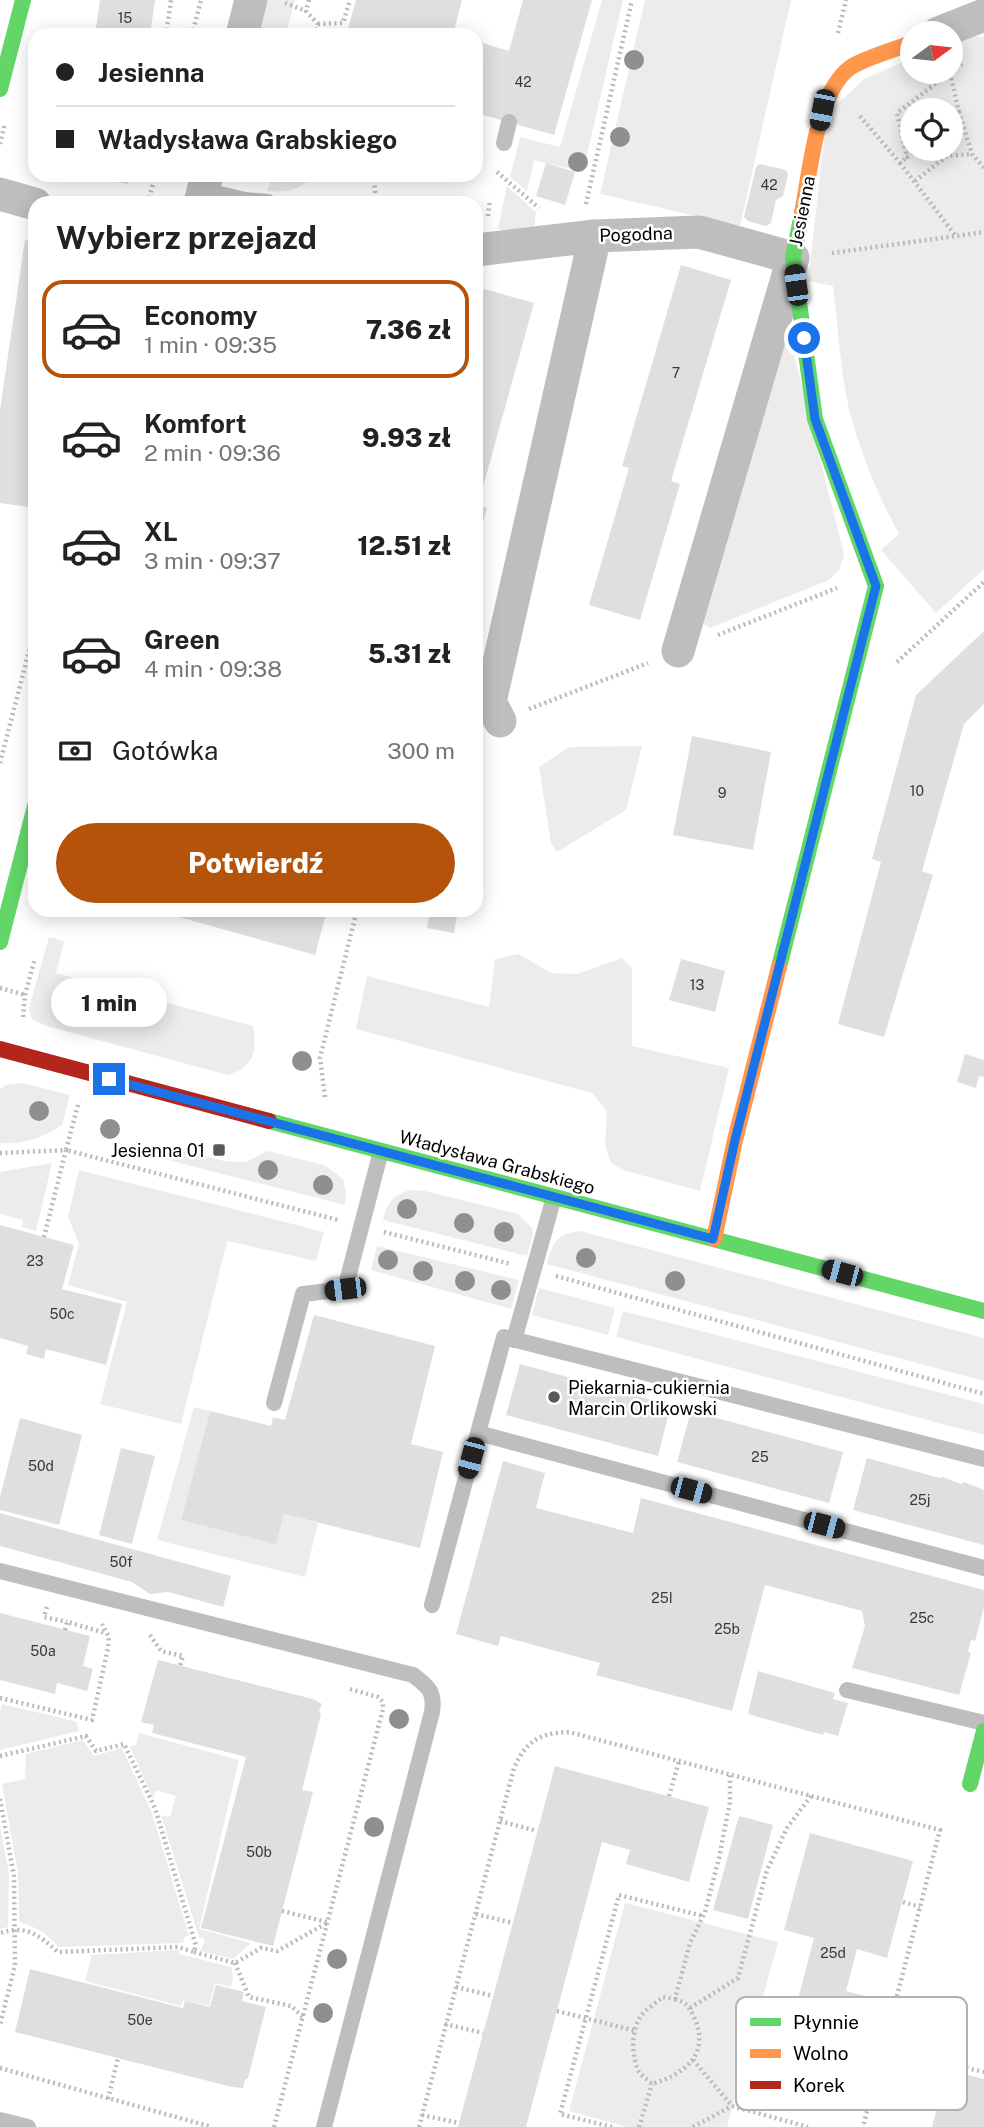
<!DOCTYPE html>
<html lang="pl">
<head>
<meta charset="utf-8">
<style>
  :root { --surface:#fff; --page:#f2f2f2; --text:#222; --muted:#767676; --line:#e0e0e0; --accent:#b45309 }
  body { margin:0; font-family:"Public Sans",sans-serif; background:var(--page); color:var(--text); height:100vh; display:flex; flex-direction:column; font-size:26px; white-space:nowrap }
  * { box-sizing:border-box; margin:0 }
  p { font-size:23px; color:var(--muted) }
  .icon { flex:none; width:38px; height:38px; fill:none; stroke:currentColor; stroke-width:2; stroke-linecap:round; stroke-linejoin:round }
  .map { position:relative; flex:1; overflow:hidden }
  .details { position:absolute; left:28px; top:196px; width:455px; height:721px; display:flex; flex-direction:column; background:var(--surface); border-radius:21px; box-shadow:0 4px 18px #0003 }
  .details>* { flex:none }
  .banner { position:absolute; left:28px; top:28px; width:455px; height:154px; border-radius:21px; box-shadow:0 4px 18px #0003; display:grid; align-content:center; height:154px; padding:0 28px; background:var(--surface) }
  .needle { width:46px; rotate:75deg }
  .controls { position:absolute; left:900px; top:21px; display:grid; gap:14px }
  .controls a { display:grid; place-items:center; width:63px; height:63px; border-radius:50%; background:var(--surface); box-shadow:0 4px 18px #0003; font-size:35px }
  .end { position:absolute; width:32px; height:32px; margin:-16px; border:9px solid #1a73e8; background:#fff; box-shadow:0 0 0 4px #fff }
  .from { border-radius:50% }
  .bubble { position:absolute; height:49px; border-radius:24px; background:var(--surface); box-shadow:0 4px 18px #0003; font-size:23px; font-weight:800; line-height:49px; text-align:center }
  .car { position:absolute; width:21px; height:42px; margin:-21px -10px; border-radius:9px; box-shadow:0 0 5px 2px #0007; background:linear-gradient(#222 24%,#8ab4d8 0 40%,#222 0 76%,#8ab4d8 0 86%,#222 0) }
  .banner b { display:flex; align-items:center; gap:24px; height:66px; font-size:26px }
  .banner b+b { border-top:2px solid var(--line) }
  .banner i { width:18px; height:18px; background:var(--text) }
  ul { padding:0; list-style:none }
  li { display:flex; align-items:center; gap:21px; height:98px; margin:0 14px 10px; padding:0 14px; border:4px solid transparent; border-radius:21px }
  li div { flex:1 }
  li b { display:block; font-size:26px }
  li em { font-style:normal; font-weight:800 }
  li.active { border-color:var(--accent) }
  li>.icon { width:63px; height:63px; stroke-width:1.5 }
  h2 { padding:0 28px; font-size:32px; line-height:84px }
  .pay { display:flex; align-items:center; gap:18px; height:77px; padding:0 28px; font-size:26px }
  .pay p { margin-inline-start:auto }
  .cta { display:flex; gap:14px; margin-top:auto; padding:14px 28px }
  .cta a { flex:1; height:80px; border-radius:42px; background:var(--accent); color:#fff; font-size:28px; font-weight:800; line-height:80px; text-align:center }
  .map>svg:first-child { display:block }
  .green { fill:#ececec; fill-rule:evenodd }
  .building { fill:#dfdfdf }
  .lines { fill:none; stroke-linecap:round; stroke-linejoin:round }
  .path { stroke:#b9b9b9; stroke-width:4.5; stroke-dasharray:2 3.5; stroke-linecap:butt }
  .lane { stroke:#bebebe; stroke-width:16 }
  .street { stroke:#bebebe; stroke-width:33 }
  .fast { stroke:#63d668; stroke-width:16 }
  .slow { stroke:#ff974d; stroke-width:16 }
  .jam { stroke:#b3261e; stroke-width:16 }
  .tree { fill:#8f8f8f }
  .route { stroke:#1a73e8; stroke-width:9 }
  .poi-dot { fill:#595959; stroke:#fff; stroke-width:2.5 }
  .labels { text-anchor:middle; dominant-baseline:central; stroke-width:5; stroke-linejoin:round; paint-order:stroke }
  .number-label { font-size:14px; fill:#383838 }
  .street-label { font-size:18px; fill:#000; stroke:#fff }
  .poi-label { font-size:18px; fill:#000; stroke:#fff; text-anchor:end }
  .key { fill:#fff; stroke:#b2b2b2; stroke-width:2 }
  .key-label { font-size:19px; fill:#000 }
</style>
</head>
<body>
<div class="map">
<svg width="984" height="2127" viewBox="0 0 984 2127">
  <rect width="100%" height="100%" fill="#fff"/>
  <!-- green -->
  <path class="green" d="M 268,0 L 295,0 L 286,35 L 259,35 Z
    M 602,0 L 623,0 L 583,172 L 534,160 L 527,191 L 510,177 L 520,137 L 560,147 Z
    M 645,0 L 791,0 L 740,226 L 600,194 Z
    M 965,35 L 984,37 L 984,569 L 936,613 L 881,550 L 899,534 C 878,495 860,453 849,409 C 840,369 838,326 833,286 L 808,281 L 827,114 L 864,79 L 912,58 L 912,72 L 950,72 L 950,41 ZM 912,110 L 950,110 L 950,149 L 912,149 Z
    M 272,175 L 314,175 C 300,190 287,193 267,191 Z
    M 507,186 L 536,212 L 534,230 L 508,237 L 498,228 Z
    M 785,345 L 792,347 L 844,555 L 839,570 L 829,580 L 710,628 L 702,623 L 778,349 Z
    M 642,746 L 626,810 L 557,852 L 551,843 L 539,767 L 569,747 Z
    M 49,937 L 64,941 L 56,973 L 253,1026 C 257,1051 255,1066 228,1075 L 43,1025 L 32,1019 L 29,1008 Z
    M 519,954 L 551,973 L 577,974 L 622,958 L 632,968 L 632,1046 L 729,1068 L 700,1191 L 626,1171 L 611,1163 L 605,1145 L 607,1111 L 592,1093 L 356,1029 L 367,976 L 489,1007 L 495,959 Z
    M 22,1083 L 70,1095 L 62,1125 C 45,1137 22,1145 0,1143 L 0,1089 L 6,1085 Z
    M 182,1150 L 224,1161 L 245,1162 L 268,1151 L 324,1165 L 343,1179 L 346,1193 L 345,1205 L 164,1159 L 171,1151 Z
    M 52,1163 L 36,1231 L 22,1227 L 23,1220 L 0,1214 L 0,1172 Z
    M 79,1170 L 324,1232 L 316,1261 L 227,1241 L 181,1424 L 100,1404 L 127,1302 L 68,1285 L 79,1244 L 68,1217 Z
    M 410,1190 L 425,1191 L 518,1214 L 532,1228 L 533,1235 L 527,1256 L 383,1220 C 387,1203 393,1195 410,1190 Z
    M 580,1231 L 984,1338 L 984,1381 L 547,1264 C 553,1241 557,1234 580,1231 Z
    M 377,1246 L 519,1280 L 511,1309 L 371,1270 Z
    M 539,1288 L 615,1308 L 608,1335 L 532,1315 Z
    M 623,1311 L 984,1404 L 984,1435 L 616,1337 Z
    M 194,1407 L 210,1411 L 181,1520 L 276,1543 L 284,1514 L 318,1523 L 305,1577 L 157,1540 Z
    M 2,1704 L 74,1721 L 77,1723 L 79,1731 L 0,1750 L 0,1712 Z
    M 139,1733 L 239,1760 L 199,1929 L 251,1943 L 233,1959 L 201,1951 L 205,1939 L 199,1937 L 161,1815 L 170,1817 L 176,1796 L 156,1790 L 153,1799 L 130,1747 L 136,1745 Z
    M 83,1740 L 94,1756 L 122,1748 L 152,1813 L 189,1936 L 185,1936 L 183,1943 L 58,1947 C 47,1933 36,1927 19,1922 L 18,1873 L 2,1784 L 25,1779 L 26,1754 Z
    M 0,1825 L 9,1874 L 8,1927 L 0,1929 Z
    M 625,1903 L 778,1942 L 727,2127 L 627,2127 L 569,2111 Z
    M 179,1950 L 179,1954 L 231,1967 L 233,1976 L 231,1987 L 215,1983 L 209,2006 L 183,2000 L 181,2006 L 85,1981 L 92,1955 Z"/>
  <!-- building -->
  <path class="building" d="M 100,0 L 155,0 L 150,35 L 95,35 Z
    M 356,0 L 462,0 L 453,35 L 346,35 Z
    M 523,0 L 592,0 L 554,135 L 476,113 L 476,41 L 509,51 Z
    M 546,163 L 575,172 L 565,205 L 536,196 Z
    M 760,164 L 786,170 L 788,175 L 783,196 L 776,200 L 771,223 L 766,226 L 748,221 L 744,217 L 756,167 Z
    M 74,175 L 130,175 L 128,184 Z
    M 25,240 L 35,241 L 35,508 L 0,503 L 0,410 Z
    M 681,265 L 731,280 L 671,481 L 680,484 L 640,620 L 589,605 L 629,468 L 622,466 Z
    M 484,289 L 534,303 L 478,505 L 487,508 L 477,544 L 476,318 Z
    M 984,631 L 984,704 L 964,724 L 922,871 L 933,875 L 884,1037 L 838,1024 L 881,862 L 872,859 L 916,695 Z
    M 692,736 L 771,752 L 753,850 L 673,835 Z
    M 154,910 L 327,910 L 315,955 Z
    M 430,910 L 458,910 L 454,933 L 427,928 Z
    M 681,959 L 725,971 L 715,1012 L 669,1000 Z
    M 965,1054 L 984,1060 L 984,1077 L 979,1076 L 976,1088 L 957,1082 Z
    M 0,1225 L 74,1245 L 62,1289 L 122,1304 L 106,1365 L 46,1349 L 44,1359 L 26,1354 L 28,1346 L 0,1338 Z
    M 314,1315 L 435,1346 L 411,1444 L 443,1452 L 420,1548 L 284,1514 L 276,1544 L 181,1520 L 210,1411 L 271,1426 L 273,1417 L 285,1420 Z
    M 520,1364 L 582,1381 L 585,1378 L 587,1382 L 605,1387 L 609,1384 L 610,1389 L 671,1405 L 658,1456 L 506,1415 Z
    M 691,1411 L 843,1452 L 829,1503 L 677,1462 Z
    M 20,1418 L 82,1435 L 59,1525 L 0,1510 L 0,1497 Z
    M 121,1448 L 155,1456 L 132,1544 L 99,1535 Z
    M 867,1458 L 940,1478 L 943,1477 L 961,1484 L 964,1482 L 984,1490 L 984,1545 L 853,1510 Z
    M 503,1461 L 545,1473 L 536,1508 L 633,1533 L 641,1498 L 984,1590 L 984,1607 L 975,1641 L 971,1640 L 968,1652 L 971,1653 L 959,1695 L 852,1668 L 865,1626 L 862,1611 L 765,1585 L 732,1711 L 596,1675 L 600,1663 L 501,1636 L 498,1646 L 456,1634 Z
    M 0,1513 L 231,1576 L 223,1607 L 168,1592 L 150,1594 L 132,1582 L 0,1546 Z
    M 0,1613 L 90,1636 L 83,1666 L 93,1669 L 87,1691 L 57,1683 L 55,1694 L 0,1680 Z
    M 158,1660 L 313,1699 L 322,1704 L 319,1711 L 321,1714 L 302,1790 L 313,1792 L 273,1946 L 201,1928 L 246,1757 L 152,1733 L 154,1725 L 141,1722 Z
    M 758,1671 L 835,1693 L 833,1699 L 848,1703 L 838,1736 L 824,1732 L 823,1735 L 748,1714 Z
    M 555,1766 L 709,1807 L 689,1882 L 626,1864 L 630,1850 L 602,1842 L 526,2127 L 458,2127 Z
    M 739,1816 L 773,1825 L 748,1919 L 713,1910 Z
    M 810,1833 L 913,1861 L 887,1958 L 857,1949 L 846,1991 L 877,1999 L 856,2076 L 752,2048 L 765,1999 L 796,2007 L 814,1938 L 784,1930 Z
    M 30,1969 L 183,2008 L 185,2001 L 210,2007 L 216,1985 L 244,1992 L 242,2001 L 266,2007 L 248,2078 L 245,2080 L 243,2088 L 232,2087 L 15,2032 Z
    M 947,2070 L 984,2079 L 984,2127 L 932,2127 Z"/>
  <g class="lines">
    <!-- path -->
    <path class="path" d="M 309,0 L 306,11 L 318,24 L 315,35
      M 285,3 L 306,11
      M 318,24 L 343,23 L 350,0
      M 838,33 L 846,0
      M 166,35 L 171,0
      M 192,35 L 201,0
      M 950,73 L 959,112
      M 860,116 L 900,163 L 907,157
      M 950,119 L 959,112 L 972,154 L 984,168
      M 0,144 L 5,123
      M 917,149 L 907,157 L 897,113 L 964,62
      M 900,163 L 955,235
      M 497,172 L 539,208
      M 374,180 L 376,203
      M 915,181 L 947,156 L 972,154
      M 69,201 L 79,203
      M 148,203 L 155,175
      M 586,204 L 632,0
      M 488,216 L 490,200
      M 832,253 L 984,232
      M 718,635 L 837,588
      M 897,662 L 984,582
      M 529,709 L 648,663
      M 0,763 L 35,628
      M 0,988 L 25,995
      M 23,1017 L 25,995 L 35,958
      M 325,1097 L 320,1058 L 357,910
      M 78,1105 L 66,1150 L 338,1220
      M 0,1153 L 66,1150 L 44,1237
      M 384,1232 L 511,1264
      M 556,1276 L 984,1394
      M 47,1607 L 44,1617 L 67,1622
      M 65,1630 L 67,1622 L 106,1633
      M 150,1635 L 161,1651 L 183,1656 L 180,1666
      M 0,1698 L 92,1720 L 108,1648 L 109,1637 L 102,1624
      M 0,1756 L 86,1736 L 96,1751 L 124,1744 L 155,1808 L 196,1946 L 194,1952 L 178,1947 L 58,1952 C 37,1934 28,1925 0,1933
      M 669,1796 L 679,1761
      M 0,1799 L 14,1876 L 15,1965 L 0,2025
      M 500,1821 L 537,1831
      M 903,1902 L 920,1907
      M 282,1911 L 327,1922
      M 476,1914 L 513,1923
      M 194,1952 L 235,1963 L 261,1948 L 277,1951 L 327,1923
      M 235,1963 L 249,1997 L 291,2006 L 303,2017
      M 456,1987 L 493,1996
      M 675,1999 C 686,2002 689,2007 694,2017 C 711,2054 685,2074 652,2084 C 648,2080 642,2076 639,2072 C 631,2056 631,2030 641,2016 C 646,2009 656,2003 663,1997 L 675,1999 L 690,1943 L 705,1912 L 719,1858 L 730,1802 L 730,1775
      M 690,2008 L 738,1978 L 767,1870 L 787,1828 L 811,1796
      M 557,2011 L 636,2031
      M 872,2017 L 891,2021
      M 445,2024 L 483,2033
      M 693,2060 L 732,2106 L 808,2127
      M 945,2063 L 984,2072
      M 0,2068 L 212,2127
      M 108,2099 L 118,2058
      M 422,2115 L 459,2123
      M 274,2127 L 383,1709 L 383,1702 L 378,1697 L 350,1689
      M 419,2127 L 514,1768 C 526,1741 539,1733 569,1732 L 940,1830 L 863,2127
      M 612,2127 L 560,2114 L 619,1895 L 703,1916
      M 639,2127 L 652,2084
      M 693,2127 L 732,2106"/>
    <!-- lane -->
    <path class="lane" d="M 504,143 L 509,122
      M 203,190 L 245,200 L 268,202
      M 514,1340 L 554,1197
      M 274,1403 L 303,1294 L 345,1289 L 381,1151
      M 984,1459 L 504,1337 L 478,1433 L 984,1568
      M 0,1571 L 413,1675 C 429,1687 435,1692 432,1712 L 324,2127
      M 432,1605 L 478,1433
      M 847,1690 L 984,1723
      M 0,2120 L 28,2127"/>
    <!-- street -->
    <path class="street" d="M 938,33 L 984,15
      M 242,35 L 251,0
      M 0,194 L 35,204
      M 200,203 L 207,175
      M 476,250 L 595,236 L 699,232 L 793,258 L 678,651
      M 500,721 L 490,702 L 595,236"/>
    <!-- fast -->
    <path class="fast" d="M 0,89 L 23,0
      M 0,942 L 35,806
      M 779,967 L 876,586 L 815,419 L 793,258 L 802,213
      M 269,1121 L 984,1311
      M 970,1784 L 984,1731"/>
    <!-- slow -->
    <path class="slow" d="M 802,213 C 810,174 816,91 851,67 C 865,58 896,49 912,43
      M 714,1239 L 735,1140 L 779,967"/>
    <!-- jam -->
    <path class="jam" d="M 0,1049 L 269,1121"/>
  </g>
  <!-- trees -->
  <g class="tree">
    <circle cx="634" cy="60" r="10"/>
    <circle cx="620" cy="137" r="10"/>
    <circle cx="578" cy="162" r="10"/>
    <circle cx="302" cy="1061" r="10"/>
    <circle cx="39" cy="1111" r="10"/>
    <circle cx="110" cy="1129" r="10"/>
    <circle cx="268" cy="1170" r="10"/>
    <circle cx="323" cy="1185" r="10"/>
    <circle cx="407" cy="1209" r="10"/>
    <circle cx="464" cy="1223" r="10"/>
    <circle cx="504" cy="1232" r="10"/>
    <circle cx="586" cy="1258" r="10"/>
    <circle cx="388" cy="1260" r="10"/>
    <circle cx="423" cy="1271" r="10"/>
    <circle cx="465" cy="1281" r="10"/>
    <circle cx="675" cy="1281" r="10"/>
    <circle cx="501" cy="1290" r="10"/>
    <circle cx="399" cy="1719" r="10"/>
    <circle cx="374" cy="1827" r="10"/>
    <circle cx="337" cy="1959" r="10"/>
    <circle cx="323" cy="2013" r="10"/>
  </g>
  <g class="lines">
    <!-- route -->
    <path class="route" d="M 109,1079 L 713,1239 L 735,1140 L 876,586 L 815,419 L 804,338"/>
  </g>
  <!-- markers -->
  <g class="poi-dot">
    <rect x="212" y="1143" width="14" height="14" rx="3.5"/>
    <circle cx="554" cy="1397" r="7"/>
  </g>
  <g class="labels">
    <!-- number labels -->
    <g class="number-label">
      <text x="125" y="18">15</text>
      <text x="523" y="82">42</text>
      <text x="769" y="185">42</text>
      <text x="676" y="373">7</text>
      <text x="917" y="791">10</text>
      <text x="722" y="793">9</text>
      <text x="697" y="985">13</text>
      <text x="35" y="1261">23</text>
      <text x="62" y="1314">50c</text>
      <text x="760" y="1457">25</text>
      <text x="41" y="1466">50d</text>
      <text x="920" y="1500">25j</text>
      <text x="121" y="1562">50f</text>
      <text x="662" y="1598">25I</text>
      <text x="922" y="1618">25c</text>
      <text x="727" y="1629">25b</text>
      <text x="43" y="1651">50a</text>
      <text x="259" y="1852">50b</text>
      <text x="833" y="1953">25d</text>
      <text x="140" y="2020">50e</text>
    </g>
    <!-- street labels -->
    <g class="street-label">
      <text transform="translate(802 211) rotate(-79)">Jesienna</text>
      <text transform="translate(636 234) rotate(-2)">Pogodna</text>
      <text transform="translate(497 1162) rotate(15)">Władysława Grabskiego</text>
    </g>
    <!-- poi labels -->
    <g class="poi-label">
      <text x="205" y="1150">Jesienna 01</text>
      <text x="568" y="1387" text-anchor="start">Piekarnia-cukiernia<tspan x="568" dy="21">Marcin Orlikowski</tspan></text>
    </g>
  </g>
  <!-- legend -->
  <rect x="736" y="1997" width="231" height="113" rx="10" class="key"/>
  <rect x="750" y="2018" width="31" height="8" fill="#63d668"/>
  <rect x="750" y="2049" width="31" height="9" fill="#ff974d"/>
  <rect x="750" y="2081" width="31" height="8" fill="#b3261e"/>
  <g class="key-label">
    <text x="793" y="2029">Płynnie</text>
    <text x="793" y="2060">Wolno</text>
    <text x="793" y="2092">Korek</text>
  </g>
</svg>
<div class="controls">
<a><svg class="needle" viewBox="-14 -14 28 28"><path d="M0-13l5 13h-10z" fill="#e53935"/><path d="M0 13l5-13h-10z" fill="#767676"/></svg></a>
<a><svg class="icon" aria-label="locate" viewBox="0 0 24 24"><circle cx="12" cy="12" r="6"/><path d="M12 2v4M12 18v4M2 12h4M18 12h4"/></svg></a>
</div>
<i class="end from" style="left:804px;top:338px"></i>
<i class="end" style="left:109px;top:1079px"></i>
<div class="bubble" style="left:51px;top:978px;width:116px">1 min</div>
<i class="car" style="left:822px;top:110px;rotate:191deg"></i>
<i class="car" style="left:796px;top:285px;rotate:352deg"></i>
<i class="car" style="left:842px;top:1273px;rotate:285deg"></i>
<i class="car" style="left:345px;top:1289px;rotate:263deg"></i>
<i class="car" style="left:471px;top:1458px;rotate:195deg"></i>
<i class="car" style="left:691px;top:1490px;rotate:105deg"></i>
<i class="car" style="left:824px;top:1525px;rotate:105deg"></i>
<div class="banner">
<b><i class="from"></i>Jesienna</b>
<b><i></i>Władysława Grabskiego</b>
</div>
<section class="details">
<h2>Wybierz przejazd</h2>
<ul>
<li class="active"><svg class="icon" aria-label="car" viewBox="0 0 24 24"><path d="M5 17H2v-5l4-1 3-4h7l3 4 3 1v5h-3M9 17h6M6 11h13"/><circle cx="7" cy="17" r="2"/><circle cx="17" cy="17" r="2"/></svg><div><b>Economy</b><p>1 min · 09:35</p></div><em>7.36 zł</em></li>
<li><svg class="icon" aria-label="car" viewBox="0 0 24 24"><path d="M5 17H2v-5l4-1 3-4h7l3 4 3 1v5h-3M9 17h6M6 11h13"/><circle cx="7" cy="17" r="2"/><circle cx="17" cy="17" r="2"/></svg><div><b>Komfort</b><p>2 min · 09:36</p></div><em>9.93 zł</em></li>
<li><svg class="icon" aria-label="car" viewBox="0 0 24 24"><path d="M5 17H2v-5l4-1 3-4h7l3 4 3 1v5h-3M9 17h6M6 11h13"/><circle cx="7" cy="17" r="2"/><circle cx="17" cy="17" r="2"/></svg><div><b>XL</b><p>3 min · 09:37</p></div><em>12.51 zł</em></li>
<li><svg class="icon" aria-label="car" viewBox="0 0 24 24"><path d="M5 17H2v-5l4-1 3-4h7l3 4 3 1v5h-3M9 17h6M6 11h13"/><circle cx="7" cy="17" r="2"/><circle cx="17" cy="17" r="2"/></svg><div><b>Green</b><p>4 min · 09:38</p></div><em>5.31 zł</em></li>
</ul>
<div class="pay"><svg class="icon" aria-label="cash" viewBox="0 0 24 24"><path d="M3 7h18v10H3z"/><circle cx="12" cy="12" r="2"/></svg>Gotówka<p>300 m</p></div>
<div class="cta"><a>Potwierdź</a></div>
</section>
</div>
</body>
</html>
